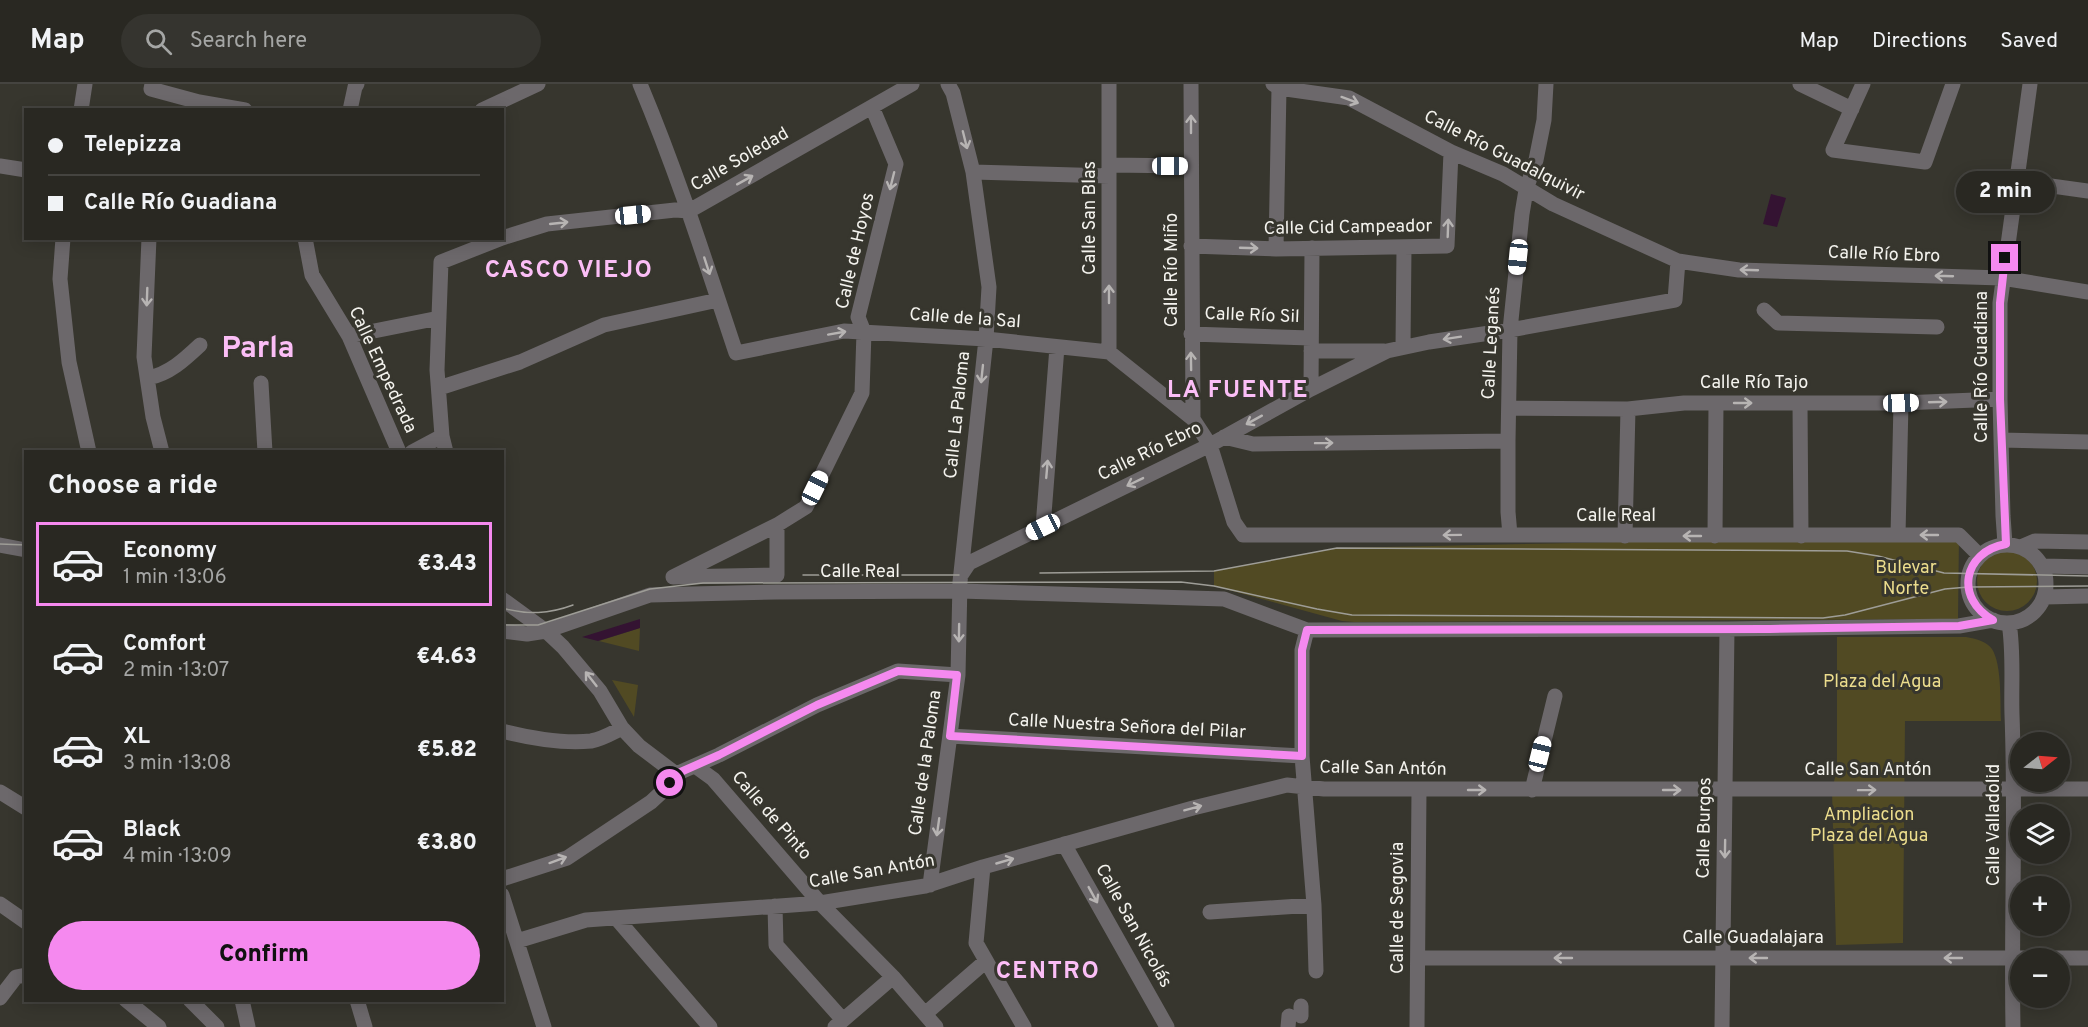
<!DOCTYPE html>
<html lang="en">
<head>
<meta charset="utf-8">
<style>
  :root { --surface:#292822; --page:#35342f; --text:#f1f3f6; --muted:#a5a6a5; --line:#454440; --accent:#f589ef }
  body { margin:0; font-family:Overpass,sans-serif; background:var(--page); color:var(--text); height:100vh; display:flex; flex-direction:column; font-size:22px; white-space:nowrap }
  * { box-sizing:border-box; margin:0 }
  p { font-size:20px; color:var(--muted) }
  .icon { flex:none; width:33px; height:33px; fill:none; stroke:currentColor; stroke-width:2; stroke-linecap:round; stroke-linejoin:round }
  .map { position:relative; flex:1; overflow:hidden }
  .details { position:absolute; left:24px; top:366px; width:480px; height:552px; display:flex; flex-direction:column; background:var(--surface); border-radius:0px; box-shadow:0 3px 15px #0003,0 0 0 2px var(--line) }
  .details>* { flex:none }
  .top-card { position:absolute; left:24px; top:24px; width:480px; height:132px; border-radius:0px; box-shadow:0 3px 15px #0003,0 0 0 2px var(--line); display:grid; align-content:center; height:132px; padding:0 24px; background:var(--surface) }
  .needle { width:39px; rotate:73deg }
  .fabs { position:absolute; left:2010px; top:648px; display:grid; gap:12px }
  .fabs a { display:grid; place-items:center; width:60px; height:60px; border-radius:50%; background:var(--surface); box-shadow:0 3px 15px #0003,0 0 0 2px var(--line); font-size:30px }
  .end { position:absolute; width:27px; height:27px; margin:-14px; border:8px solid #f589ef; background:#111; box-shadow:0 0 0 3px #111 }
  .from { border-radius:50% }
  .bubble { position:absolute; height:42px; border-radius:21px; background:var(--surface); box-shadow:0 3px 15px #0003,0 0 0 2px var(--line); font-size:20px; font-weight:800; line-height:42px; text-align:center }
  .car { position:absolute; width:18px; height:36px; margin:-18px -9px; border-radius:8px; box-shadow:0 0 4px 2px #0007; background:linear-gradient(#fff 24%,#345 0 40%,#fff 0 76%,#345 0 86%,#fff 0) }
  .top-card b { display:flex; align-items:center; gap:21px; height:57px; font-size:22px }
  .top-card b+b { border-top:2px solid var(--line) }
  .top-card i { width:15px; height:15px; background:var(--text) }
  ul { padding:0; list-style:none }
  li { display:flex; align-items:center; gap:18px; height:84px; margin:0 12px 9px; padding:0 12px; border:3px solid transparent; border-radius:0px }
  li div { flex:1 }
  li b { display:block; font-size:22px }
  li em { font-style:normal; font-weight:800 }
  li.active { border-color:var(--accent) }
  li>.icon { width:54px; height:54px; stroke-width:1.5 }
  h2 { padding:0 24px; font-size:27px; line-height:72px }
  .primary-button { display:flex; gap:12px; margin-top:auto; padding:12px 24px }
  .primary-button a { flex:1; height:69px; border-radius:36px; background:var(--accent); color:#111; font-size:24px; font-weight:800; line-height:69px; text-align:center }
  header { display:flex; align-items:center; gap:36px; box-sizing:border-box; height:84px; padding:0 30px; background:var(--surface); border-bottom:2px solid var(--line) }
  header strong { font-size:28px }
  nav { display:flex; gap:33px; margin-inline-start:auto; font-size:21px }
  .search { width:420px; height:54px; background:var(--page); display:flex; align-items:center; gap:15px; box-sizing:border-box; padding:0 21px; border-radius:33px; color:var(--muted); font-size:22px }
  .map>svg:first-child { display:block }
  .green { fill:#514a23 }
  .water { fill:#341332 }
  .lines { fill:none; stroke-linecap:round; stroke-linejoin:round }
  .minor { stroke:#6c686b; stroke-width:15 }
  .tram { stroke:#9e9d97; stroke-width:1.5 }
  .oneway { stroke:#b7b4b3 }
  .route { stroke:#f589ef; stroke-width:8 }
  .labels { text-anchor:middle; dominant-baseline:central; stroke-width:6; stroke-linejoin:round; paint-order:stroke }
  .street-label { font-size:18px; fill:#f4f3ee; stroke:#37362e }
  .park-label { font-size:18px; fill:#ecdd8d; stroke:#37362e }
  .district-label { font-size:24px; font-weight:bold; letter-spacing:1.5px; fill:#fbbef6; stroke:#37362e }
  .town-label { font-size:30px; font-weight:bold; fill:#fbbef6; stroke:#37362e }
</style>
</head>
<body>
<header>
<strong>Map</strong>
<div class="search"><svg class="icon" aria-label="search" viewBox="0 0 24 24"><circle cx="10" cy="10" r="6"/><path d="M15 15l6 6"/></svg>Search here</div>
<nav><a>Map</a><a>Directions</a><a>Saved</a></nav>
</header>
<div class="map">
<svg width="2088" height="943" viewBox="0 0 2088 943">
  <rect width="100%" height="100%" fill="#37362e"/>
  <!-- green -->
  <path class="green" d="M 1959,451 L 1958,535 L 1354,538 L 1342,537 L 1214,502 L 1214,487 L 1337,464 Z
    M1977 497a30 30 0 1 1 60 0a30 30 0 1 1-60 0Z
    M 640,544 L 639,567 L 599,557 Z
    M 1837,553 L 1966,553 C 1976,555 1986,557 1992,565 C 2002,581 2000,618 2001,637 L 1905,637 L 1903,859 L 1836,861 L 1832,706 L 1837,685 Z
    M 612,596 L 638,601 L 634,633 Z"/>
  <!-- water -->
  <path class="water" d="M 1771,110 L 1786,114 L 1777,143 L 1763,140 Z
    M 640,535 L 640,544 L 598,557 L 582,553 Z"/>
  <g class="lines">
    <!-- minor -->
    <path class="minor" d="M 152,0 L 151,5 L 199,18
      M 640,0 C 677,88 706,179 736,269 L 844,247 L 986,255 L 1109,268 L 1193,335 L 1210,361 L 1234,438 L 1243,451 L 1959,451 L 1980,472
      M 1191,0 L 1193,335
      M 1273,0 L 1279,4 L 1349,14 L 1451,68 L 1503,90 L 1553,120 L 1678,177 L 1739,186 L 2002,194 L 2088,208
      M 1800,0 L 1852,25
      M 1863,0 L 1833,66 L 1925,78 L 1953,0
      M 81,26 L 85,0
      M 197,26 L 199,18 L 245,26
      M 350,26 L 355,3 L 357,0
      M 482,26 L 538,0
      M 1109,81 L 1191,82
      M 0,82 L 26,86
      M 973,88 L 1109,92
      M 2016,97 L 2088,107
      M 63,154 L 60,195 L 69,278 L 89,368
      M 149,154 L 144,273 L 153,333 L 162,368
      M 305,154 L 312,191 L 349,252 L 399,368
      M 502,154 L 547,140 L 675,126 L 689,127 L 912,0
      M 1191,162 L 1276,165 L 1447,162 L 1451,68
      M 1276,165 L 1279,4
      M 1764,226 L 1778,239 L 1937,243
      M 1191,250 L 1311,254
      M 349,252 L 439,234
      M 1403,262 L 1404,164
      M 1311,267 L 1384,267
      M 1109,268 L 1109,0
      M 148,294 C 169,290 184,276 200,261
      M 261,299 L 265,368
      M 439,304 L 520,278 L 604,241 L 718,216
      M 1311,305 L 1312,164
      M 1800,319 L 1801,452
      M 1509,324 L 1628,325 L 1684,319 L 1901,319 L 2000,315
      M 1224,353 L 1253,360 L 1508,357
      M 2001,356 L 2088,358
      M 412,368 L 442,352
      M 446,368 L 442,352 L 437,286 L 441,178 L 502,154
      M 777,441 L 806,423 L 862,309 L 864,248 L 858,233 L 896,80 L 872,23
      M 777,441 L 777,491 L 673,493 Z
      M 1043,443 L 1057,263
      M 1510,451 L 1508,428 L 1508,357 L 1510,246 L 1522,130 L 1526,106 L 1536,76 L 1544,36 L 1546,0
      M 1898,451 L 1901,319
      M 1625,452 L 1628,325
      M 1715,452 L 1716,319
      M 2005,460 L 2003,432 L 2000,315 L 2000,219 L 2030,0
      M1968 500a39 39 0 1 1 78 0a39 39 0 1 1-78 0Z
      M 0,461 L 26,466
      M 2021,463 L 2035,457 L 2088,458
      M 2043,482 L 2088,483
      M 961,491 L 969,479 L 1210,361 L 1311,305 L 1387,267 L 1429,258 L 1510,246 L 1675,216 L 1678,177
      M 2045,513 L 2088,512
      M 502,515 L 546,547 L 563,563 L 600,607 L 622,644 L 639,662 L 676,690
      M 2009,539 C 2014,569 2011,600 2012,631 C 2016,735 2011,839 2013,943
      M 1307,546 L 1302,566 L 1302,672 L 1314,821 L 1316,887
      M 502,547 L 527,550 L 546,547 L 650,511 L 776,508 L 960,507 L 1224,515 L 1307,546 L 1727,545 L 1959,542 L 1993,536
      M 502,647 C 530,654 563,660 591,657 C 602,655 612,649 622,644
      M 950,652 L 1302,672
      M 695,682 L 713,695 L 820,819 L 893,893 L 936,943
      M 1532,706 L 1555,612
      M 0,708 L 26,724
      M 1064,760 L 1167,943
      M 983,783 L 976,859 L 1024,943
      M 502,795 L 567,774 L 651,718 L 665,705 L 676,690 L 719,671 L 817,621 L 898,587 L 958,591
      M 930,801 L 958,591 L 960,498 L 986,255 L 989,203 L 973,88 L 953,9 L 948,0
      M 502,811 L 544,943
      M 0,820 L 26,838
      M 775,822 L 776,861 L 843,936
      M 1210,828 L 1314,821
      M 617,835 L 710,943
      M 517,857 L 586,836 L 820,819 L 925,802 L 983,783 L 1193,724 L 1287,701 L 1324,705 L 2088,705
      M 1418,874 L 2088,874
      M 0,914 L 16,893 L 26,891
      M 126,916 L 159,943
      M 190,916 L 217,943
      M 242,916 L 248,943
      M 357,916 L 365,943
      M 925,930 L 986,877
      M 1301,932 L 1301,922
      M 835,943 L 893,893
      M 1288,943 L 1289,932
      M 1417,943 L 1419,706
      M 1722,943 L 1727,545"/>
    <!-- tram -->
    <path class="tram" d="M 0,460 L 26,461
      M 1040,489 L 1214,487 L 1337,464 L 1847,467 L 1878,472 L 1944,489 L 2088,492
      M 803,491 L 959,491
      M 502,524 C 528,531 549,530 573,521
      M 502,541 L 538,541 L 650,505 L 703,499 L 1181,498 L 1214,502 L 1317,525 L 1352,531 L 1823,534 L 1845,531 L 1945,505 L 1968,503 L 2088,502"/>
  </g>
  <!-- one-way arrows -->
  <defs><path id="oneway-shaft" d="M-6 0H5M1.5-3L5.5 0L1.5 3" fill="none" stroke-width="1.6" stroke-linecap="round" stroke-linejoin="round" transform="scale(1.5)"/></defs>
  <g class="oneway">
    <use href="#oneway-shaft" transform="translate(1350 16) rotate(20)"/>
    <use href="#oneway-shaft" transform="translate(1191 40) rotate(-90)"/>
    <use href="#oneway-shaft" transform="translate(965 56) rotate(76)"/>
    <use href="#oneway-shaft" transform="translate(745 96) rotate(-29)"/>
    <use href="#oneway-shaft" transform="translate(892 97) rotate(104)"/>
    <use href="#oneway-shaft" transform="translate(559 139) rotate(-6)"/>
    <use href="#oneway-shaft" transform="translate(1448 144) rotate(-88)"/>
    <use href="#oneway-shaft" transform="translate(1249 164) rotate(2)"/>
    <use href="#oneway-shaft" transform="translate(707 182) rotate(72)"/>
    <use href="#oneway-shaft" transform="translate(1749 186) rotate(-178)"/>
    <use href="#oneway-shaft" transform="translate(1944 192) rotate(-178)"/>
    <use href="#oneway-shaft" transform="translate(1109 210) rotate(-90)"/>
    <use href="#oneway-shaft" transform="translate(147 213) rotate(92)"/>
    <use href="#oneway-shaft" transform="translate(837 249) rotate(-10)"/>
    <use href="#oneway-shaft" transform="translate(1452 254) rotate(171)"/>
    <use href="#oneway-shaft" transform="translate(1191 277) rotate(-91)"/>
    <use href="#oneway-shaft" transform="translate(982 290) rotate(96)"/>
    <use href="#oneway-shaft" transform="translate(1938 318) rotate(-2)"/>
    <use href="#oneway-shaft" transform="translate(1743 319)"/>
    <use href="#oneway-shaft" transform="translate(1254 336) rotate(151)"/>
    <use href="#oneway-shaft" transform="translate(1324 359) rotate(-1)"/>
    <use href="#oneway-shaft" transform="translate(1047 385) rotate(-85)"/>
    <use href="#oneway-shaft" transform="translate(1135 398) rotate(154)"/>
    <use href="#oneway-shaft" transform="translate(1452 451) rotate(179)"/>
    <use href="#oneway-shaft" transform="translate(1929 451) rotate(-180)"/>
    <use href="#oneway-shaft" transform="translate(1692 452) rotate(180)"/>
    <use href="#oneway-shaft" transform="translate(959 549) rotate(91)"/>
    <use href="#oneway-shaft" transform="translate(591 595) rotate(-128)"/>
    <use href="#oneway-shaft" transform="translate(1477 706)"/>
    <use href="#oneway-shaft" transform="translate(1672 706)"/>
    <use href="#oneway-shaft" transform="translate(1867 706) rotate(-1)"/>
    <use href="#oneway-shaft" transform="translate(1193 724) rotate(-15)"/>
    <use href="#oneway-shaft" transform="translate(938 743) rotate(98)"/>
    <use href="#oneway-shaft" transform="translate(1725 765) rotate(91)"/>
    <use href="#oneway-shaft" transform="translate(558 776) rotate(-20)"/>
    <use href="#oneway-shaft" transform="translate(1005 777) rotate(-16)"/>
    <use href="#oneway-shaft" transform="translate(1093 811) rotate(61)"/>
    <use href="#oneway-shaft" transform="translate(1563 874) rotate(180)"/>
    <use href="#oneway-shaft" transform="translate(1758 874) rotate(-180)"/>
    <use href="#oneway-shaft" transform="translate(1953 874) rotate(-180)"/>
  </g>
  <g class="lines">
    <!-- route -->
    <path class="route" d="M 670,699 L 676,690 L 719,671 L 817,621 L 898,587 L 957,591 L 950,652 L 1302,672 L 1302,566 L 1307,546 L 1770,545 L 1959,542 L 1993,536 C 1955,515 1962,468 2006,460 L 2000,315 L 2000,219 L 2005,174"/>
  </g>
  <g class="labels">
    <!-- street labels -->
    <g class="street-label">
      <text transform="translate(1504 72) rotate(27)">Calle Río Guadalquivir</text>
      <text transform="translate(740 76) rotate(-30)">Calle Soledad</text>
      <text transform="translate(1090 134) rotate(-90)">Calle San Blas</text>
      <text transform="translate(1348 144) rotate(-1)">Calle Cid Campeador</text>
      <text transform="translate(856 167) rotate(-77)">Calle de Hoyos</text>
      <text transform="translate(1884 171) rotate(2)">Calle Río Ebro</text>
      <text transform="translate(1172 186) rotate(-90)">Calle Río Miño</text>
      <text transform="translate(1252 232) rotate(2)">Calle Río Sil</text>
      <text transform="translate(965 235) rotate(4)">Calle de la Sal</text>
      <text transform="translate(1492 259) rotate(-87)">Calle Leganés</text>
      <text transform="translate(1982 283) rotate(-90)">Calle Río Guadiana</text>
      <text transform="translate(382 286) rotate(65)">Calle Empedrada</text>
      <text x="1754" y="299">Calle Río Tajo</text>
      <text transform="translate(958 331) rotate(-84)">Calle La Paloma</text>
      <text transform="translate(1150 368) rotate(-26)">Calle Río Ebro</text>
      <text x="1616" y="432">Calle Real</text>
      <text x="860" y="488">Calle Real</text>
      <text transform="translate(1127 643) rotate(3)">Calle Nuestra Señora del Pilar</text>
      <text transform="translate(926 679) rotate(-82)">Calle de la Paloma</text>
      <text transform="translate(1383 685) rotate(1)">Calle San Antón</text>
      <text x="1868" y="686">Calle San Antón</text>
      <text transform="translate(771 732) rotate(49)">Calle de Pinto</text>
      <text transform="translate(1994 741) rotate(-90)">Calle Valladolid</text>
      <text transform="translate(1705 744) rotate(-89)">Calle Burgos</text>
      <text transform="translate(872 788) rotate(-10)">Calle San Antón</text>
      <text transform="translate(1398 824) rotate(-90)">Calle de Segovia</text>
      <text transform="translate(1133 842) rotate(61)">Calle San Nicolás</text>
      <text x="1753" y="854">Calle Guadalajara</text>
    </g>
    <!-- park labels -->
    <g class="park-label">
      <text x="1906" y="484">Bulevar<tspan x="1906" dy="21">Norte</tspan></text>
      <text x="1882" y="598">Plaza del Agua</text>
      <text x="1869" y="731">Ampliacion<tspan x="1869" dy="21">Plaza del Agua</tspan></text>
    </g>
    <!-- district labels -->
    <g class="district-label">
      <text x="569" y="187">CASCO VIEJO</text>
      <text x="1238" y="307">LA FUENTE</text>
      <text x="1048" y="888">CENTRO</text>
    </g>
    <!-- town labels -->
    <g class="town-label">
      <text x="258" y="265">Parla</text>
    </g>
  </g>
</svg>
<div class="fabs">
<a><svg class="needle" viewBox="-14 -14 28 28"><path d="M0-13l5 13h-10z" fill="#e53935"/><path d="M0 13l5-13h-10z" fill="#a5a6a5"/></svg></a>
<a><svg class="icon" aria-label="layers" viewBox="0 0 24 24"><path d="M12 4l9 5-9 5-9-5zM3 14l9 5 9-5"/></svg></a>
<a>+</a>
<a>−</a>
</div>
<i class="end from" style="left:670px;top:699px"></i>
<i class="end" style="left:2005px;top:174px"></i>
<div class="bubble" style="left:1956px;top:87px;width:99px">2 min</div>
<i class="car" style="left:1170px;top:82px;rotate:90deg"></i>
<i class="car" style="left:633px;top:131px;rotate:84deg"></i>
<i class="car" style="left:1518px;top:173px;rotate:186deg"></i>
<i class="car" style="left:1901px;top:319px;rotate:88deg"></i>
<i class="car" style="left:815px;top:404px;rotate:26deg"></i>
<i class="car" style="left:1043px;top:443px;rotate:244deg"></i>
<i class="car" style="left:1540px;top:670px;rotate:14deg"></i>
<div class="top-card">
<b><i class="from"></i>Telepizza</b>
<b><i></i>Calle Río Guadiana</b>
</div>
<section class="details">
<h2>Choose a ride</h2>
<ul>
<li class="active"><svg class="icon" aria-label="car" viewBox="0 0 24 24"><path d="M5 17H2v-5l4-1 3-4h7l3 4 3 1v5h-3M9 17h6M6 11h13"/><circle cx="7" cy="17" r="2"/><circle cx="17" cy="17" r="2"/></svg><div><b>Economy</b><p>1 min · 13:06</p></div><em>€3.43</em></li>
<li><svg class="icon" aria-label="car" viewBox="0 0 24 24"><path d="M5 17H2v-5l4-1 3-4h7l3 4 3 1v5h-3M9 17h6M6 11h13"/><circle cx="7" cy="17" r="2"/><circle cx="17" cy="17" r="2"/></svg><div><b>Comfort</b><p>2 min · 13:07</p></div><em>€4.63</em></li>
<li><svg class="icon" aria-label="car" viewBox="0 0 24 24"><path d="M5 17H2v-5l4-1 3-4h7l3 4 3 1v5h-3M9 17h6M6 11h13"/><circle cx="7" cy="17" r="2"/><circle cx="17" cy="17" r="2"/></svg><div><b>XL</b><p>3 min · 13:08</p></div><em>€5.82</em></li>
<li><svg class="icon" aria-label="car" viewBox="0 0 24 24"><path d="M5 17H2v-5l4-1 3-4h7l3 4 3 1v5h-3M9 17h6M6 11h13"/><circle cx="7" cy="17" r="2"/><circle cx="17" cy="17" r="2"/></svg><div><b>Black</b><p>4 min · 13:09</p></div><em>€3.80</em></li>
</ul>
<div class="primary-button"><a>Confirm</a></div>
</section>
</div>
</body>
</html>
